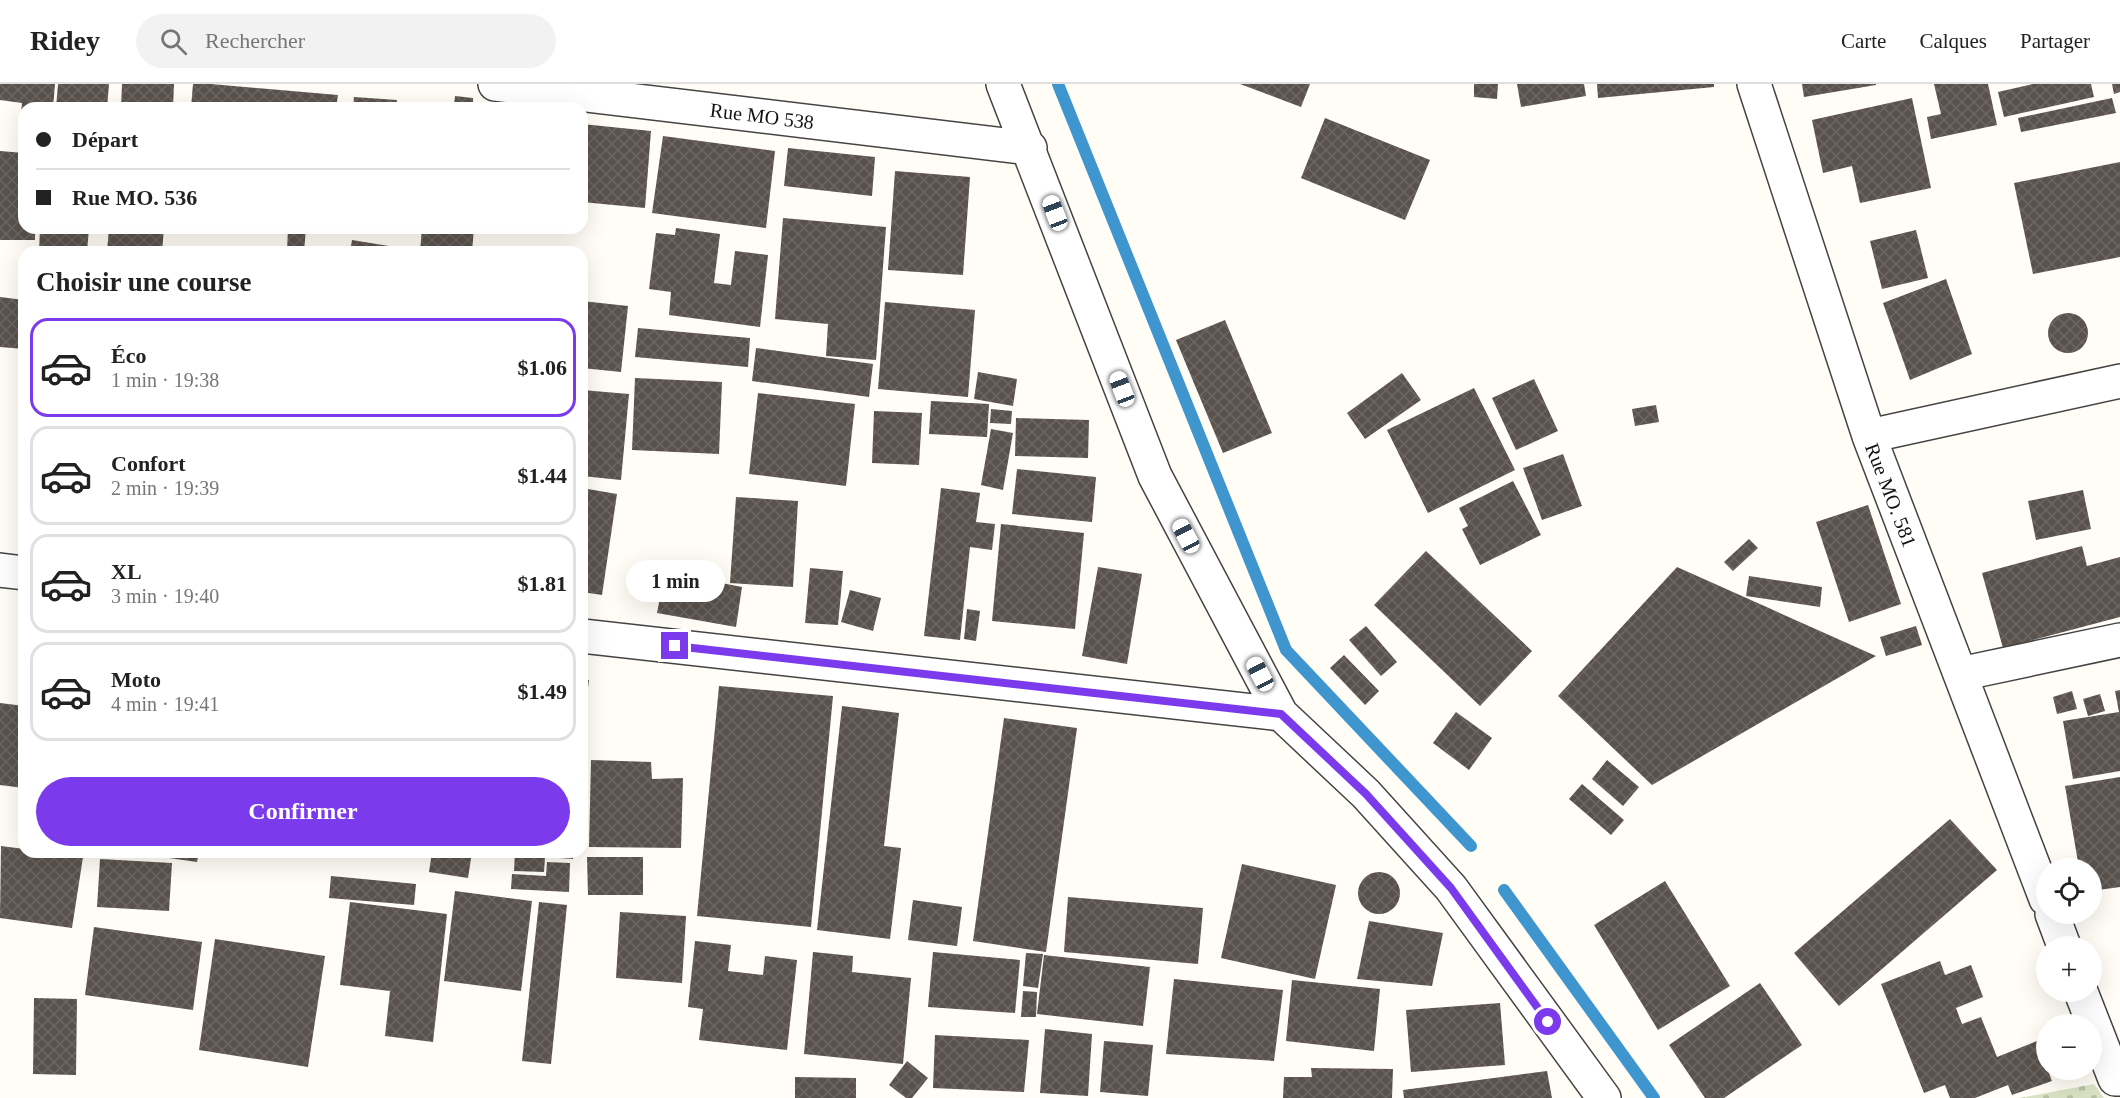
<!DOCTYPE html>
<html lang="fr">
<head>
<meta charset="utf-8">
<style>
  :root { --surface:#fff; --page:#f2f2f2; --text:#222; --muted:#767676; --line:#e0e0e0; --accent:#7c3aed }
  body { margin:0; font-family:"Times New Roman",serif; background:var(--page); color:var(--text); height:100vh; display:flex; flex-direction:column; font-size:22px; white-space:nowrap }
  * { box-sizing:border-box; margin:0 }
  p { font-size:20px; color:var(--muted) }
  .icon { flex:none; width:33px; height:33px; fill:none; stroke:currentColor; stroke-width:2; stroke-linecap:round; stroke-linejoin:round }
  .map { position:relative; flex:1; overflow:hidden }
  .details { position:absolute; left:18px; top:162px; width:570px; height:612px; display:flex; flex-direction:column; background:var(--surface); border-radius:18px; box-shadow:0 6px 24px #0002 }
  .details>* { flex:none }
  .guide { position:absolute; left:18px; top:18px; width:570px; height:132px; border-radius:18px; box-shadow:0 6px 24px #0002; display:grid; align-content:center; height:132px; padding:0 18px; background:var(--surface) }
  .tools { position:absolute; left:2036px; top:774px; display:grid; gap:12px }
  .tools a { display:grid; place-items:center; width:66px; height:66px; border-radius:50%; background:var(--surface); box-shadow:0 6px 24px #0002; font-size:30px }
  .end { position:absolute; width:27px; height:27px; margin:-14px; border:8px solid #7c3aed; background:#fff; box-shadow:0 0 0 3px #fff }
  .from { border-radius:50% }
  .bubble { position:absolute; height:42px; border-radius:21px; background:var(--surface); box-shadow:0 6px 24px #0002; font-size:20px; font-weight:600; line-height:42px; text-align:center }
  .car { position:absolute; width:18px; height:36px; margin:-18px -9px; border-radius:8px; box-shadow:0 0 4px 2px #0007; background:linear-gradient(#fff 24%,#345 0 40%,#fff 0 76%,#345 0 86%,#fff 0) }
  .guide b { display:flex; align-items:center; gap:21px; height:57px; font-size:22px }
  .guide b+b { border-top:2px solid var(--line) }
  .guide i { width:15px; height:15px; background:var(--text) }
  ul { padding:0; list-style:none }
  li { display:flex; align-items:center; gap:18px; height:99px; margin:0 12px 9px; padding:0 6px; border:3px solid var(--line); border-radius:18px }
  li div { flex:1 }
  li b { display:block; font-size:22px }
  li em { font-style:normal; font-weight:600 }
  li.current { border-color:var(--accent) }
  li>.icon { width:54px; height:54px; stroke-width:1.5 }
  h2 { padding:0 18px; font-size:27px; line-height:72px }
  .cta { display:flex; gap:12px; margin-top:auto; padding:12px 18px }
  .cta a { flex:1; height:69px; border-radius:36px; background:var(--accent); color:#fff; font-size:24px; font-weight:600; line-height:69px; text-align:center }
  header { display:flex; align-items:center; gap:36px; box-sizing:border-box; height:84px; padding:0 30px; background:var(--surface); border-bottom:2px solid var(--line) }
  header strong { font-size:28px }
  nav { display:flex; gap:33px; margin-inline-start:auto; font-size:21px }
  .search { width:420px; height:54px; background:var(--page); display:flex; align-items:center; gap:15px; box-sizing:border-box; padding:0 21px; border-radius:33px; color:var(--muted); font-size:22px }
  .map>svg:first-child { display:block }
  .cemetery { fill:url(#cemetery-stones) }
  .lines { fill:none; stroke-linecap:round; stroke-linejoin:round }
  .stream { stroke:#3f96cf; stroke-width:12 }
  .building { fill:url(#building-cross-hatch) }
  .minor-casing { stroke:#444; stroke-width:36 }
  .minor { stroke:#fff; stroke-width:33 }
  .route { stroke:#7c3aed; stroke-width:8 }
  .labels { text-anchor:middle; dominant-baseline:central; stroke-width:6; stroke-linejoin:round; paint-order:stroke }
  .street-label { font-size:20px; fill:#111; stroke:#fff }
</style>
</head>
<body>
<header>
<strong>Ridey</strong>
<div class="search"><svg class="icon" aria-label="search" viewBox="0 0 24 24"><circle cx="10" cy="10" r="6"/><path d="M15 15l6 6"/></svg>Rechercher</div>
<nav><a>Carte</a><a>Calques</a><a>Partager</a></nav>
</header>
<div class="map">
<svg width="2120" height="1014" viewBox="0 0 2120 1014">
  <defs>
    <pattern id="cemetery-stones" width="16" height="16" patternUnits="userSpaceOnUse" patternTransform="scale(1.5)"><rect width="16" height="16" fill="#d9e3c4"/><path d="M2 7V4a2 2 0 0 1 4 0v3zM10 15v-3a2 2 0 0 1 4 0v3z" fill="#b9c2a7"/></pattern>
    <pattern id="building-cross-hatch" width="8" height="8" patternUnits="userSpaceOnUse" patternTransform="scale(1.5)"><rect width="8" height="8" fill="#5a524d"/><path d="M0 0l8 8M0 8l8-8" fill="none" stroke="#6d6662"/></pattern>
  </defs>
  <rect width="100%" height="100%" fill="#fffdf5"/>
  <!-- cemetery -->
  <path class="cemetery" d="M 2094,1000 L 2104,1014 L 2020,1014 Z"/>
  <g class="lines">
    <!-- stream -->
    <path class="stream" d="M 1058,0 L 1286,566 L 1471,762
      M 1504,806 L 1654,1014"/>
  </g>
  <!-- building -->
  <path class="building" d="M 0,0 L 55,0 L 53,24 L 24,24 L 24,49 L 19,49 L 22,19 L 0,16 Z
    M 58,0 L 109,0 L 107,24 L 56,24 Z
    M 122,0 L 174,0 L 173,24 L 121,24 Z
    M 193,0 L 211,0 L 338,11 L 336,24 L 191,24 Z
    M 1240,0 L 1310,0 L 1301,23 Z
    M 1474,0 L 1498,0 L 1497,15 L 1474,13 Z
    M 1517,0 L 1584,0 L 1586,12 L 1521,23 Z
    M 1597,0 L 1714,0 L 1714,3 L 1598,14 Z
    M 1802,0 L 1876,0 L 1876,1 L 1804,13 Z
    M 1934,0 L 1988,0 L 1997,41 L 1931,55 L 1927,33 L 1941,30 Z
    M 2033,0 L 2091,0 L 2094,13 L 2004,33 L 1998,8 Z
    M 2112,0 L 2120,0 L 2120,8 L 2114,10 Z
    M 455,12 L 473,14 L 473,24 L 454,22 Z
    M 354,13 L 397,16 L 396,24 L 353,24 Z
    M 1912,14 L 1931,104 L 1860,119 L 1852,82 L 1823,89 L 1812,36 Z
    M 2112,14 L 2116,29 L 2021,48 L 2018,34 Z
    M 1325,34 L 1430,76 L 1405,136 L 1301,94 Z
    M 582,40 L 651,47 L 645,124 L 582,118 Z
    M 663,52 L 775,67 L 766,144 L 652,129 Z
    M 788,64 L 875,73 L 872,112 L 784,102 Z
    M 0,67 L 24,69 L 24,144 L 35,144 L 35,156 L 0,156 Z
    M 2120,78 L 2120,173 L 2033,190 L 2014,99 Z
    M 895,87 L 970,93 L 963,191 L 888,186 Z
    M 783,134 L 886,143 L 876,276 L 826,272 L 828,240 L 775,235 Z
    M 40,144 L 89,144 L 87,168 L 39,168 Z
    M 109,144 L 164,144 L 162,168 L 107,168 Z
    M 288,144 L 306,144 L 304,168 L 287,167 Z
    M 422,144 L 474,144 L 472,168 L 420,168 Z
    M 489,144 L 527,144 L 527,149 Z
    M 676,144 L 720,150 L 714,199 L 731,201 L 735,167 L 768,171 L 760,243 L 669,231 L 671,208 L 649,205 L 656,149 L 675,151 Z
    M 1916,146 L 1928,194 L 1882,205 L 1870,157 Z
    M 352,156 L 395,163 L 394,168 L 350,168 Z
    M 500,162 L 522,163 L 522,168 L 500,168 Z
    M 1946,195 L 1972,270 L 1910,296 L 1883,219 Z
    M 0,213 L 24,216 L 24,265 L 0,263 Z
    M 582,217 L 628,222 L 621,288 L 582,284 Z
    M 885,218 L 975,226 L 968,313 L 878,305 Z
    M2048 249a20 20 0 1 1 40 0a20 20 0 1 1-40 0Z
    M 1225,236 L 1272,349 L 1223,369 L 1176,256 Z
    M 638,244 L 750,254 L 748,283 L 635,273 Z
    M 756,264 L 873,280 L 869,313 L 752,297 Z
    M 978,288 L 1017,295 L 1013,322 L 974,315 Z
    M 1402,289 L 1421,316 L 1365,355 L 1347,329 Z
    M 635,294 L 722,298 L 719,370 L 632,366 Z
    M 1534,295 L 1558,347 L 1516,366 L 1492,314 Z
    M 1474,304 L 1515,386 L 1428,429 L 1387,346 Z
    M 582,306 L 629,310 L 621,396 L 582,392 Z
    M 758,309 L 855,320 L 846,402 L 749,390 Z
    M 931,317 L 989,320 L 987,353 L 929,350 Z
    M 1656,321 L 1659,338 L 1635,342 L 1632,325 Z
    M 991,325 L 1012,327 L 1011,340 L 990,339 Z
    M 874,327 L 922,329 L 919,381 L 872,379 Z
    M 1016,334 L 1089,336 L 1088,374 L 1015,372 Z
    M 991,345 L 1013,349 L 1003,406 L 981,401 Z
    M 22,353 L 24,353 L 24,378 L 20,377 Z
    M 1563,370 L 1582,422 L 1542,436 L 1523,384 Z
    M 1017,385 L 1096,393 L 1092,438 L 1012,430 Z
    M 1513,397 L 1541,451 L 1480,481 L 1462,445 L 1468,442 L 1459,424 Z
    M 582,404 L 617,410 L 602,511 L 582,508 Z
    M 941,404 L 980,409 L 976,438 L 995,440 L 992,466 L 970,463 L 960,556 L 924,552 Z
    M 2083,406 L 2091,445 L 2036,456 L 2028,417 Z
    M 736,413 L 798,417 L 793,503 L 730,499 Z
    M 1868,421 L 1901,520 L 1849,538 L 1816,438 Z
    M 1001,440 L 1084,449 L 1075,545 L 992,537 Z
    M 1749,455 L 1758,464 L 1733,487 L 1724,478 Z
    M 2082,462 L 2087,482 L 2120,473 L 2120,533 L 2003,564 L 1982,489 Z
    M 1426,467 L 1532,567 L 1480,622 L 1374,521 Z
    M 1098,483 L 1142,490 L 1127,580 L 1082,572 Z
    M 1677,483 L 1876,572 L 1652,701 L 1558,612 Z
    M 810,484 L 843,487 L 838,541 L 805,539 Z
    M 665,488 L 742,503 L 736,543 L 657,529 Z
    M 1749,492 L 1822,503 L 1820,523 L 1746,512 Z
    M 850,506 L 881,514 L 873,547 L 841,538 Z
    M 967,525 L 980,527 L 976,557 L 964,555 Z
    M 1366,542 L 1397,578 L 1381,592 L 1349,556 Z
    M 1916,542 L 1922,561 L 1886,572 L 1880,553 Z
    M 1344,571 L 1379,607 L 1365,621 L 1330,584 Z
    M 582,596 L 589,596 L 583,643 L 582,643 Z
    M 719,602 L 833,612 L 811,843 L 697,832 Z
    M 2120,606 L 2120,687 L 2073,695 L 2063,637 L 2119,628 L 2115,607 Z
    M 2072,607 L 2077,625 L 2057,630 L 2053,613 Z
    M 2100,610 L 2105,627 L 2088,632 L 2083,615 Z
    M 0,619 L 24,622 L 20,663 L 24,664 L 24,704 L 0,701 Z
    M 842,622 L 899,629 L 884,762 L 901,764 L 890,855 L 817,846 Z
    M 1456,628 L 1492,654 L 1469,686 L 1433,659 Z
    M 1004,634 L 1077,644 L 1046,868 L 973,857 Z
    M 591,676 L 651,678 L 652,695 L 683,694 L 681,764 L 589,763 Z
    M 1607,676 L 1639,703 L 1623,722 L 1592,695 Z
    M 2120,693 L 2120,803 L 2091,807 L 2091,784 L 2079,784 L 2065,702 Z
    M 1582,700 L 1624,736 L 1611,751 L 1569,715 Z
    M 1950,735 L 1997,786 L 1839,922 L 1794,869 Z
    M 1,762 L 24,765 L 24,768 L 83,773 L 72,844 L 0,834 Z
    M 127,768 L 199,768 L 197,778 Z
    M 432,768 L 472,768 L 468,794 L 429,788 Z
    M 515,768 L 574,768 L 573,775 L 545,773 L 544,788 L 514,787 Z
    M 587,773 L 643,773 L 643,811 L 588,811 Z
    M 100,775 L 172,779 L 169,827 L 97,823 Z
    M 547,778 L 570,779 L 569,808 L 511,805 L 512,790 L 546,792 Z
    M 1242,780 L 1336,801 L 1315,895 L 1221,874 Z
    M1358 809a21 21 0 1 1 42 0a21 21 0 1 1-42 0Z
    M 331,792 L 416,800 L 414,821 L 329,814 Z
    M 1665,797 L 1730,902 L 1658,946 L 1594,841 Z
    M 455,807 L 532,817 L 521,907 L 444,897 Z
    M 1068,813 L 1203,824 L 1198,880 L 1064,868 Z
    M 913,816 L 962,823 L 957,862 L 908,856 Z
    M 350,818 L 447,830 L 433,958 L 385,952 L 390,907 L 340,901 Z
    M 539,818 L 567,821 L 551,980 L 522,977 Z
    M 620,828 L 686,832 L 682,899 L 616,894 Z
    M 1369,837 L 1443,849 L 1432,902 L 1357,895 Z
    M 94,843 L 202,858 L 193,926 L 85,911 Z
    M 215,855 L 325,872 L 308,983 L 199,966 Z
    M 695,857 L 731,861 L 728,887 L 763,891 L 765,872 L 797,876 L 787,966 L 699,956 L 703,925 L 688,923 Z
    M 813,868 L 853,872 L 852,888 L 911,894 L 903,980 L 804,970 Z
    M 933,868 L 1020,876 L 1015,929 L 928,923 Z
    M 1026,869 L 1043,870 L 1038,904 L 1023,902 Z
    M 1044,871 L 1150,883 L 1143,942 L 1037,930 Z
    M 1940,877 L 1945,891 L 1971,881 L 1983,913 L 1956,924 L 1962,940 L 1981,933 L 1997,973 L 2037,957 L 2052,997 L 2012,1011 L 2008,1001 L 1975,1014 L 1950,1014 L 1945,1001 L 1924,1009 L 1881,900 Z
    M 1174,895 L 1283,906 L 1274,977 L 1166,970 Z
    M 1292,896 L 1380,905 L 1374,967 L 1286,957 Z
    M 1760,899 L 1802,961 L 1724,1014 L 1705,1014 L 1669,961 Z
    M 1023,907 L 1037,908 L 1036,933 L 1021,933 Z
    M 34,914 L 77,915 L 76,991 L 33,990 Z
    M 1500,919 L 1505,981 L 1411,988 L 1406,926 Z
    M 1045,945 L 1092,950 L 1088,1012 L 1040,1009 Z
    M 935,951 L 1029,956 L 1024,1008 L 933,1004 Z
    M 1104,957 L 1153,961 L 1148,1012 L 1100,1008 Z
    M 907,977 L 928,994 L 912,1014 L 906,1014 L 889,1001 Z
    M 1311,984 L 1393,985 L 1392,1014 L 1283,1014 L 1284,993 L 1312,993 Z
    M 1547,987 L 1552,1014 L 1404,1014 L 1403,1006 Z
    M 795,993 L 856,994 L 856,1014 L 795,1014 Z"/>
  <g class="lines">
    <!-- minor casing -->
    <g class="minor-casing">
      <path id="minor" d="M 495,0 L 1030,64
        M 1003,0 L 1155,392 L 1281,630 L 1366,710 L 1451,804 L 1604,1014
        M 1754,0 L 1869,352 L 2046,815
        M 1869,352 L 2120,297
        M 0,486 L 24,489
        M 582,552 L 1281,630
        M 1960,590 L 2120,556
        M 2052,830 L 2064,862
        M 2081,908 L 2115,995 L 2120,995"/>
    </g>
    <!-- minor -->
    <use href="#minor" class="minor"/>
  </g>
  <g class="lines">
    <!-- route -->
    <path class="route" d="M 675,562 L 1281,630 L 1366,710 L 1451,804 L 1548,938"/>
  </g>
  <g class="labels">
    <!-- street labels -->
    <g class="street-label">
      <text transform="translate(762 32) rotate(7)">Rue MO 538</text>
      <text transform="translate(1891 411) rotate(69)">Rue MO. 581</text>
    </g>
  </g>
</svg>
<div class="tools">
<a><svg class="icon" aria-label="locate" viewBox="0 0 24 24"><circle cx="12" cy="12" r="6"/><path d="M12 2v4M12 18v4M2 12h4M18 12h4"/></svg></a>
<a>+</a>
<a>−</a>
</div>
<i class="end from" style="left:1548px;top:938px"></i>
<i class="end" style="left:675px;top:562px"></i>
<div class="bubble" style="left:626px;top:476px;width:99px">1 min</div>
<i class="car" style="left:1055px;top:129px;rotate:339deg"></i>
<i class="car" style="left:1122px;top:305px;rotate:339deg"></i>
<i class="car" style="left:1186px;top:452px;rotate:332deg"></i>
<i class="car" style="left:1260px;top:590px;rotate:332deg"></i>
<div class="guide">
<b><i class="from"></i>Départ</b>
<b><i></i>Rue MO. 536</b>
</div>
<section class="details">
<h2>Choisir une course</h2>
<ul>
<li class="current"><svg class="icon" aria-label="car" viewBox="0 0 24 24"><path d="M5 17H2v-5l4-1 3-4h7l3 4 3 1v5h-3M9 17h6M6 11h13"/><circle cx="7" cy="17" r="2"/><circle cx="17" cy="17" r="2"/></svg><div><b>Éco</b><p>1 min · 19:38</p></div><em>$1.06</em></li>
<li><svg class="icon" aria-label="car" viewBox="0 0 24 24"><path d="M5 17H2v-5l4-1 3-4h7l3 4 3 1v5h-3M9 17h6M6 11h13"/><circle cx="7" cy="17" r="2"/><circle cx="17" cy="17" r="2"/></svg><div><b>Confort</b><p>2 min · 19:39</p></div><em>$1.44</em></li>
<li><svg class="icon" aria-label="car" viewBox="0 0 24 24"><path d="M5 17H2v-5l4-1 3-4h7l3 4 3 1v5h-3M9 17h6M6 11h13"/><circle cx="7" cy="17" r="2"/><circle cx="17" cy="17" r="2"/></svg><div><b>XL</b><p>3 min · 19:40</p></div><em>$1.81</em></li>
<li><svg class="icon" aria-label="car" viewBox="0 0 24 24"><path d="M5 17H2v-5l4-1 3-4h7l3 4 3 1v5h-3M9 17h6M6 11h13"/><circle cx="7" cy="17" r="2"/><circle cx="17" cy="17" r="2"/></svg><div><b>Moto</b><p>4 min · 19:41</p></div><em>$1.49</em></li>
</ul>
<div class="cta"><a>Confirmer</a></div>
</section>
</div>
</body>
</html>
